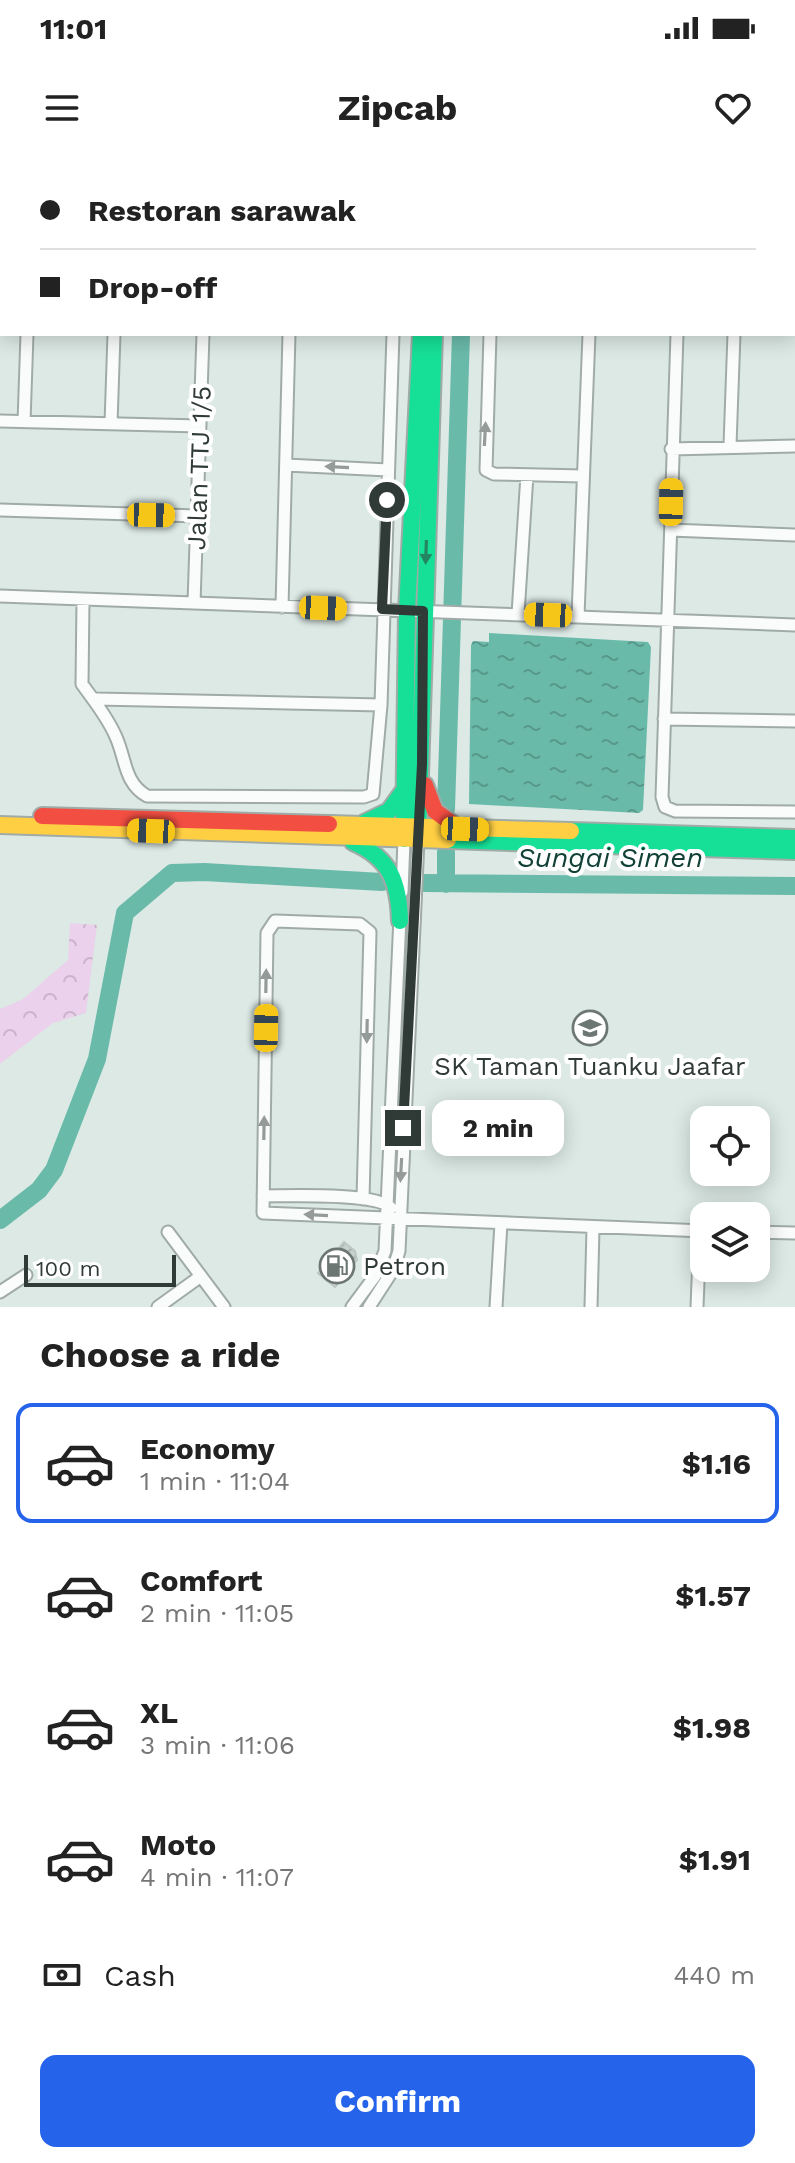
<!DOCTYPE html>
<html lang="en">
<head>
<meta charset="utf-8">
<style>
  :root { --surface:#fff; --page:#f2f2f2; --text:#222; --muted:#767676; --line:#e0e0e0; --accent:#2563eb }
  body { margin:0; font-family:"Work Sans",sans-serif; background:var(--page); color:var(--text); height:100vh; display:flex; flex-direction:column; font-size:30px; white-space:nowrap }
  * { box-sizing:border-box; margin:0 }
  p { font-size:26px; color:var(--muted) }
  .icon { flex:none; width:44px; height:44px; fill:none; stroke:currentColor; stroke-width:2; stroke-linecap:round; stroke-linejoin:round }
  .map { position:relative; height:1147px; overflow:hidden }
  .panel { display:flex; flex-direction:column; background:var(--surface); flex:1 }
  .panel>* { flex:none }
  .hud { position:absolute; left:0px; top:0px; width:796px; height:176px; box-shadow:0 4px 20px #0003; display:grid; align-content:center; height:176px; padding:0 40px; background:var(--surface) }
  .fabs { position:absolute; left:690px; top:946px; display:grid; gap:16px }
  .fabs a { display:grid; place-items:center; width:80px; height:80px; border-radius:16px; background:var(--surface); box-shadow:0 4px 20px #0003; font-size:40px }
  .scale { position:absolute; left:24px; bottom:20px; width:152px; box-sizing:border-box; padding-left:8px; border:4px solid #303a37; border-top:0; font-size:22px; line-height:28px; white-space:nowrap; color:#303a37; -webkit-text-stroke:6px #fff; paint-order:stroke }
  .end { position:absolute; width:36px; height:36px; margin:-18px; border:10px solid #303a37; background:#fff; box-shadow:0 0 0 4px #fff }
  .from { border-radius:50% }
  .bubble { position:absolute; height:56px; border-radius:16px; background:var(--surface); box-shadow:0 4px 20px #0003; font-size:26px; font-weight:700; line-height:56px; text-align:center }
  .car { position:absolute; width:24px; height:48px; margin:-24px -12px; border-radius:10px; box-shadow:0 0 6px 2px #0007; background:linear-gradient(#f5c518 24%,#345 0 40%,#f5c518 0 76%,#345 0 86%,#f5c518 0) }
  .hud b { display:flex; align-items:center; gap:28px; height:76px; font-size:30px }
  .hud b+b { border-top:2px solid var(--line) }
  .hud i { width:20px; height:20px; background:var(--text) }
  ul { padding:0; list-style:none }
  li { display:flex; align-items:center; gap:24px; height:120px; margin:0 16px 12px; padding:0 24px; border:4px solid transparent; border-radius:16px }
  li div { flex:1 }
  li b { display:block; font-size:30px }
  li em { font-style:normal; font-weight:700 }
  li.active { border-color:var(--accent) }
  li>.icon { width:72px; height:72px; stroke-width:1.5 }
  h2 { padding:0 40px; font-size:36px; line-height:96px }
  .pay { display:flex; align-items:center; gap:20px; height:88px; padding:0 40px; font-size:30px }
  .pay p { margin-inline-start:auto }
  .primary-button { display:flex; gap:16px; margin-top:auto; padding:16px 40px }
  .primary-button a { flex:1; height:92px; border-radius:16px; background:var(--accent); color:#fff; font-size:32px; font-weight:700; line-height:92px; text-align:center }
  .status { display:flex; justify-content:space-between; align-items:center; height:56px; padding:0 40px; background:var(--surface); direction:ltr }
  .status svg { height:22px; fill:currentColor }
  header { display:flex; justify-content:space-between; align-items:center; height:104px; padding:0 40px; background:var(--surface); font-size:36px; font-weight:700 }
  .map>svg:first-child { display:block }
  .park { fill:url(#park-crowns) }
  .water { fill:url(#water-ripples) }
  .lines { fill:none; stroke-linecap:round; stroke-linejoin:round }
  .river { stroke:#6abaaa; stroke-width:18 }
  .building { fill:url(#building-hatch); stroke:#bdc7c4; stroke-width:2 }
  .street-casing { stroke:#a0aba7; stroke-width:15 }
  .fast-casing { stroke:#a0aba7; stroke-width:20 }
  .slow-casing { stroke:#a0aba7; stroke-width:20 }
  .jam-casing { stroke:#a0aba7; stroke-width:20 }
  .street { stroke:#fafcfb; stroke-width:11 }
  .fast { stroke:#16e098; stroke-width:16 }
  .slow { stroke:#ffcf43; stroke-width:16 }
  .jam { stroke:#f24e42; stroke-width:16 }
  .oneway { fill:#959b99 }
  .oneway2 { fill:#248563 }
  .route { stroke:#303a37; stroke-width:10 }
  .labels { text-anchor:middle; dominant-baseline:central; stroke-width:8; stroke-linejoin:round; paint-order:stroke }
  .street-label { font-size:26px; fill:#303a37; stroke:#fff }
  .poi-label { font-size:26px; fill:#303a37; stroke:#fff }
  .water-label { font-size:28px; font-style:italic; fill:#124138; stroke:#fff }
</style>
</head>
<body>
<div class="status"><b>11:01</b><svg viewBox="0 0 49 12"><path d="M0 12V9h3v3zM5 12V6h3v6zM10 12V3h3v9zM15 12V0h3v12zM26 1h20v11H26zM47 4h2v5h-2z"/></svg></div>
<header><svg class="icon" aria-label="menu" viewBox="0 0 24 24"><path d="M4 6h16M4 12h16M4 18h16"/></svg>Zipcab<svg class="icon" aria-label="heart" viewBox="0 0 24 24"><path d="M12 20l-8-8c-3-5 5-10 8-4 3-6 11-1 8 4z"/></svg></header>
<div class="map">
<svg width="795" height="1147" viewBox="0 0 795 1147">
  <defs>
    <pattern id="park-crowns" width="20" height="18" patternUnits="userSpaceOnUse" patternTransform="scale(2)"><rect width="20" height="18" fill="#ebd1ec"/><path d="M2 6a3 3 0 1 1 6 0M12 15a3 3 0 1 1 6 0" fill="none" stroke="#cab4cb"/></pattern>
    <pattern id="water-ripples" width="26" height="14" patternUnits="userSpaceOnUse" patternTransform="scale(2)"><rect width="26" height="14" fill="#6abaaa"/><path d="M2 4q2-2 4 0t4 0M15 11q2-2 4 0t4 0" fill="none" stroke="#58988b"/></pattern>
    <pattern id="building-hatch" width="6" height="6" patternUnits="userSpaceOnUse" patternTransform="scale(2)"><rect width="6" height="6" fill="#c6d0cd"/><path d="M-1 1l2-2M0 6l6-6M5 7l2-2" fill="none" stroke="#aab3b1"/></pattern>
  </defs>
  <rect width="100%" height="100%" fill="#dce9e5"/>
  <!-- park -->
  <path class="park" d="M 70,763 L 97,765 L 86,853 L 53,863 L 0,904 L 0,849 L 23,839 L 68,800 Z"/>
  <!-- water -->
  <path class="water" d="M 489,473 L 648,482 L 651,487 L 643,650 L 639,653 L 469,644 L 471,485 L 473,481 L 489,482 Z"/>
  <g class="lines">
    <!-- river -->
    <path class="river" d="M 468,2 L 468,0
      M 446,649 L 461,174
      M 424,723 L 795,726
      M 446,724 L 446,692
      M 0,1060 L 39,1030 L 54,1010 L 97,899 L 125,753 L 172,713 L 204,712 L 382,722"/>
  </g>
  <!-- building -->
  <path class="building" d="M 344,1082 L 355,1091 L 357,1100 L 335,1127 L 318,1113 Z"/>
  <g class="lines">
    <!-- street casing -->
    <g class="street-casing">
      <path id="street" d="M 209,2 L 209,0
        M 299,2 L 299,0
        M 397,2 L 397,0
        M 498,2 L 498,0
        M 598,2 L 598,0
        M 687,2 L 687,0
        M 0,5 L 2,5
        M 794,37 L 795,37
        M 0,97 L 2,97
        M 794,125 L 795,125
        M 490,174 L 486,310 L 494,314 L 582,316
        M 677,174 L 662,637 L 665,647 L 675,651 L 795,652
        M 0,261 L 200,266
        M 24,262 L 27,174
        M 111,264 L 114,174
        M 730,285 L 734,174
        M 671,289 L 795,286
        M 286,305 L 388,310
        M 0,350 L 198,356
        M 671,370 L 795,375
        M 0,436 L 795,465
        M 83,440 L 82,524 C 94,541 107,556 116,577 C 126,599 124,623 147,636 L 364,637 L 373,634 L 381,545 L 393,174
        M 194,443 L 203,174
        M 282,447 L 289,174
        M 518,454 L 527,315
        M 578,456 L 589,174
        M 96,539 L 381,545
        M 664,559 L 795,561
        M 402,732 L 404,680
        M 263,1036 C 287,1036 376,1032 391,1048
        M 363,1039 L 370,772 L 360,764 L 275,761 L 267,773 L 263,1053 L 704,1071
        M 168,1072 L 224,1147
        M 756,1072 L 795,1073
        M 0,1132 L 26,1115
        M 158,1147 L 201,1116
        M 352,1147 L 375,1116 L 385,1091 L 400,757
        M 369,1147 L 393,1110 L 399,1091 L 418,681
        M 496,1147 L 501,1063
        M 591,1147 L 593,1068
        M 697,1147 L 700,1071"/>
    </g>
    <!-- fast casing -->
    <g class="fast-casing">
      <path id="fast" d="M 364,663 L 389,651 L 405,629
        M 571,671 L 795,678
        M 418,676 L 434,174
        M 404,679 L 407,451 L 421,174
        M 448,680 L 795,691
        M 353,682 C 390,698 399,722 400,761"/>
    </g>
    <!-- slow casing -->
    <g class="slow-casing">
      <path id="slow" d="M 329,664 L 571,671
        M 0,665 L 448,680"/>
    </g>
    <!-- jam casing -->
    <g class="jam-casing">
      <path id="jam" d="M 427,0 L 427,2
        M 439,0 L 439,2
        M 425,625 L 435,651 L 457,667
        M 42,656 L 329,664"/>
    </g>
    <!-- street -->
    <use href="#street" class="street"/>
    <!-- fast -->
    <use href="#fast" class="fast"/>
    <!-- slow -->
    <use href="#slow" class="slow"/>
    <!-- jam -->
    <use href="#jam" class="jam"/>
  </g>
  <!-- one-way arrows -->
  <defs><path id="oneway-solid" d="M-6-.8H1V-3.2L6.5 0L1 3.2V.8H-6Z" transform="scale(2)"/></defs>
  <g class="oneway">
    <use href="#oneway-solid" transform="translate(485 274) rotate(-87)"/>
    <use href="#oneway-solid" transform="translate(337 307) rotate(-177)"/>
    <use href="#oneway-solid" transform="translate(266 821) rotate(-89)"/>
    <use href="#oneway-solid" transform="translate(367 871) rotate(91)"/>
    <use href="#oneway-solid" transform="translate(264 968) rotate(-89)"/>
    <use href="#oneway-solid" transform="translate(401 1010) rotate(93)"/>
    <use href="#oneway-solid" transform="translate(316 1055) rotate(-177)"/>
  </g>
  <use class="oneway2" href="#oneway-solid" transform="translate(426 392) rotate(92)"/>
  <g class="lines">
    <!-- route -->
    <path class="route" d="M 387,340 L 382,449 L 423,451 L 422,604 L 403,968"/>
  </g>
  <!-- icons -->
  <defs>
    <g id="school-ring" transform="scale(1.8)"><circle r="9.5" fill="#fff" stroke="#6c7774" stroke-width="1.5"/><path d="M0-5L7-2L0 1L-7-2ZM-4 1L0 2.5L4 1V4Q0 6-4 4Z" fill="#6c7774"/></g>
    <g id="fuel-ring" transform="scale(1.8)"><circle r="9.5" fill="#fff" stroke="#6c7774" stroke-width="1.5"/><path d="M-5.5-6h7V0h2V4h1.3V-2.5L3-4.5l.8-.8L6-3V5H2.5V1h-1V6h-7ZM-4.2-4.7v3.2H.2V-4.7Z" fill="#6c7774"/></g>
  </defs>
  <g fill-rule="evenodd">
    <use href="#school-ring" x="590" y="868"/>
    <use href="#fuel-ring" x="337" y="1106"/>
  </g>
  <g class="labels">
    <!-- street labels -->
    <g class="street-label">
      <text transform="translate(199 308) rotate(-88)">Jalan TTJ 1/5</text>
    </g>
    <!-- poi labels -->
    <g class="poi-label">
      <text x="590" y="906">SK Taman Tuanku Jaafar</text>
      <text x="363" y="1106" text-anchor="start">Petron</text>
    </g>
    <!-- water labels -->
    <g class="water-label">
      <text x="610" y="697">Sungai Simen</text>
    </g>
  </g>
</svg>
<div class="fabs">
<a><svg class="icon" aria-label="locate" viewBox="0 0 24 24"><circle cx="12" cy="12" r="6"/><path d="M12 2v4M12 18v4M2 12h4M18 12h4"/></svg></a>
<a><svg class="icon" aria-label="layers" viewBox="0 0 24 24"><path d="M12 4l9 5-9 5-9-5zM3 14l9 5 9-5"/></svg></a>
</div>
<div class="scale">100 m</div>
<i class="end from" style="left:387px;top:340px"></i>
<i class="end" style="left:403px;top:968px"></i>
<div class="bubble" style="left:432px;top:940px;width:132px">2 min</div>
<i class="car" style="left:671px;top:342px;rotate:1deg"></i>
<i class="car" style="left:151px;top:355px;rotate:91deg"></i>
<i class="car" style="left:323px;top:448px;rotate:92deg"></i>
<i class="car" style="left:548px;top:455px;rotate:272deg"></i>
<i class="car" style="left:465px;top:669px;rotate:92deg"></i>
<i class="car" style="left:151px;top:671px;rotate:272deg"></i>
<i class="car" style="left:266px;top:868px;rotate:1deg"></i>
<div class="hud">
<b><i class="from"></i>Restoran sarawak</b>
<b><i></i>Drop-off</b>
</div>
</div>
<section class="panel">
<h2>Choose a ride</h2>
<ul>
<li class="active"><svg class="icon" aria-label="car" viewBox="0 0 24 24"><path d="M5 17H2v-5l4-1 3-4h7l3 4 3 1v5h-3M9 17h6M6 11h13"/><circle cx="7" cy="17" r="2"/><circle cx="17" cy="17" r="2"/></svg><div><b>Economy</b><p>1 min · 11:04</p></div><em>$1.16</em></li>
<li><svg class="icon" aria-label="car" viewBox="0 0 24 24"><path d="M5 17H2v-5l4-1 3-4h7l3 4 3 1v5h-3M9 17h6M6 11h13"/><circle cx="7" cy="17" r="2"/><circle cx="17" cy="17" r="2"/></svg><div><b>Comfort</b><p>2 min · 11:05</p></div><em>$1.57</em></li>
<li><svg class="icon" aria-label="car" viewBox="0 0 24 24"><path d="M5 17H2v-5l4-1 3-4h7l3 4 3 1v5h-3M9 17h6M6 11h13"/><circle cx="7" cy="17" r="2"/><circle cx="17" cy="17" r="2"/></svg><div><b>XL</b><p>3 min · 11:06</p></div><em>$1.98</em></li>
<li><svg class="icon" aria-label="car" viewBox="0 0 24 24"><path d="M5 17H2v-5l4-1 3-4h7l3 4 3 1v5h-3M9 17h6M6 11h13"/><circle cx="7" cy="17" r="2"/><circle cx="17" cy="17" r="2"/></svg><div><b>Moto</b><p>4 min · 11:07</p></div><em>$1.91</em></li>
</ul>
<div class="pay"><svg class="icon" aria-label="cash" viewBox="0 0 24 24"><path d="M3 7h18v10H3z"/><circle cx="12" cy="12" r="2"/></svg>Cash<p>440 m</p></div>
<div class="primary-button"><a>Confirm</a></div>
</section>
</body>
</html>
